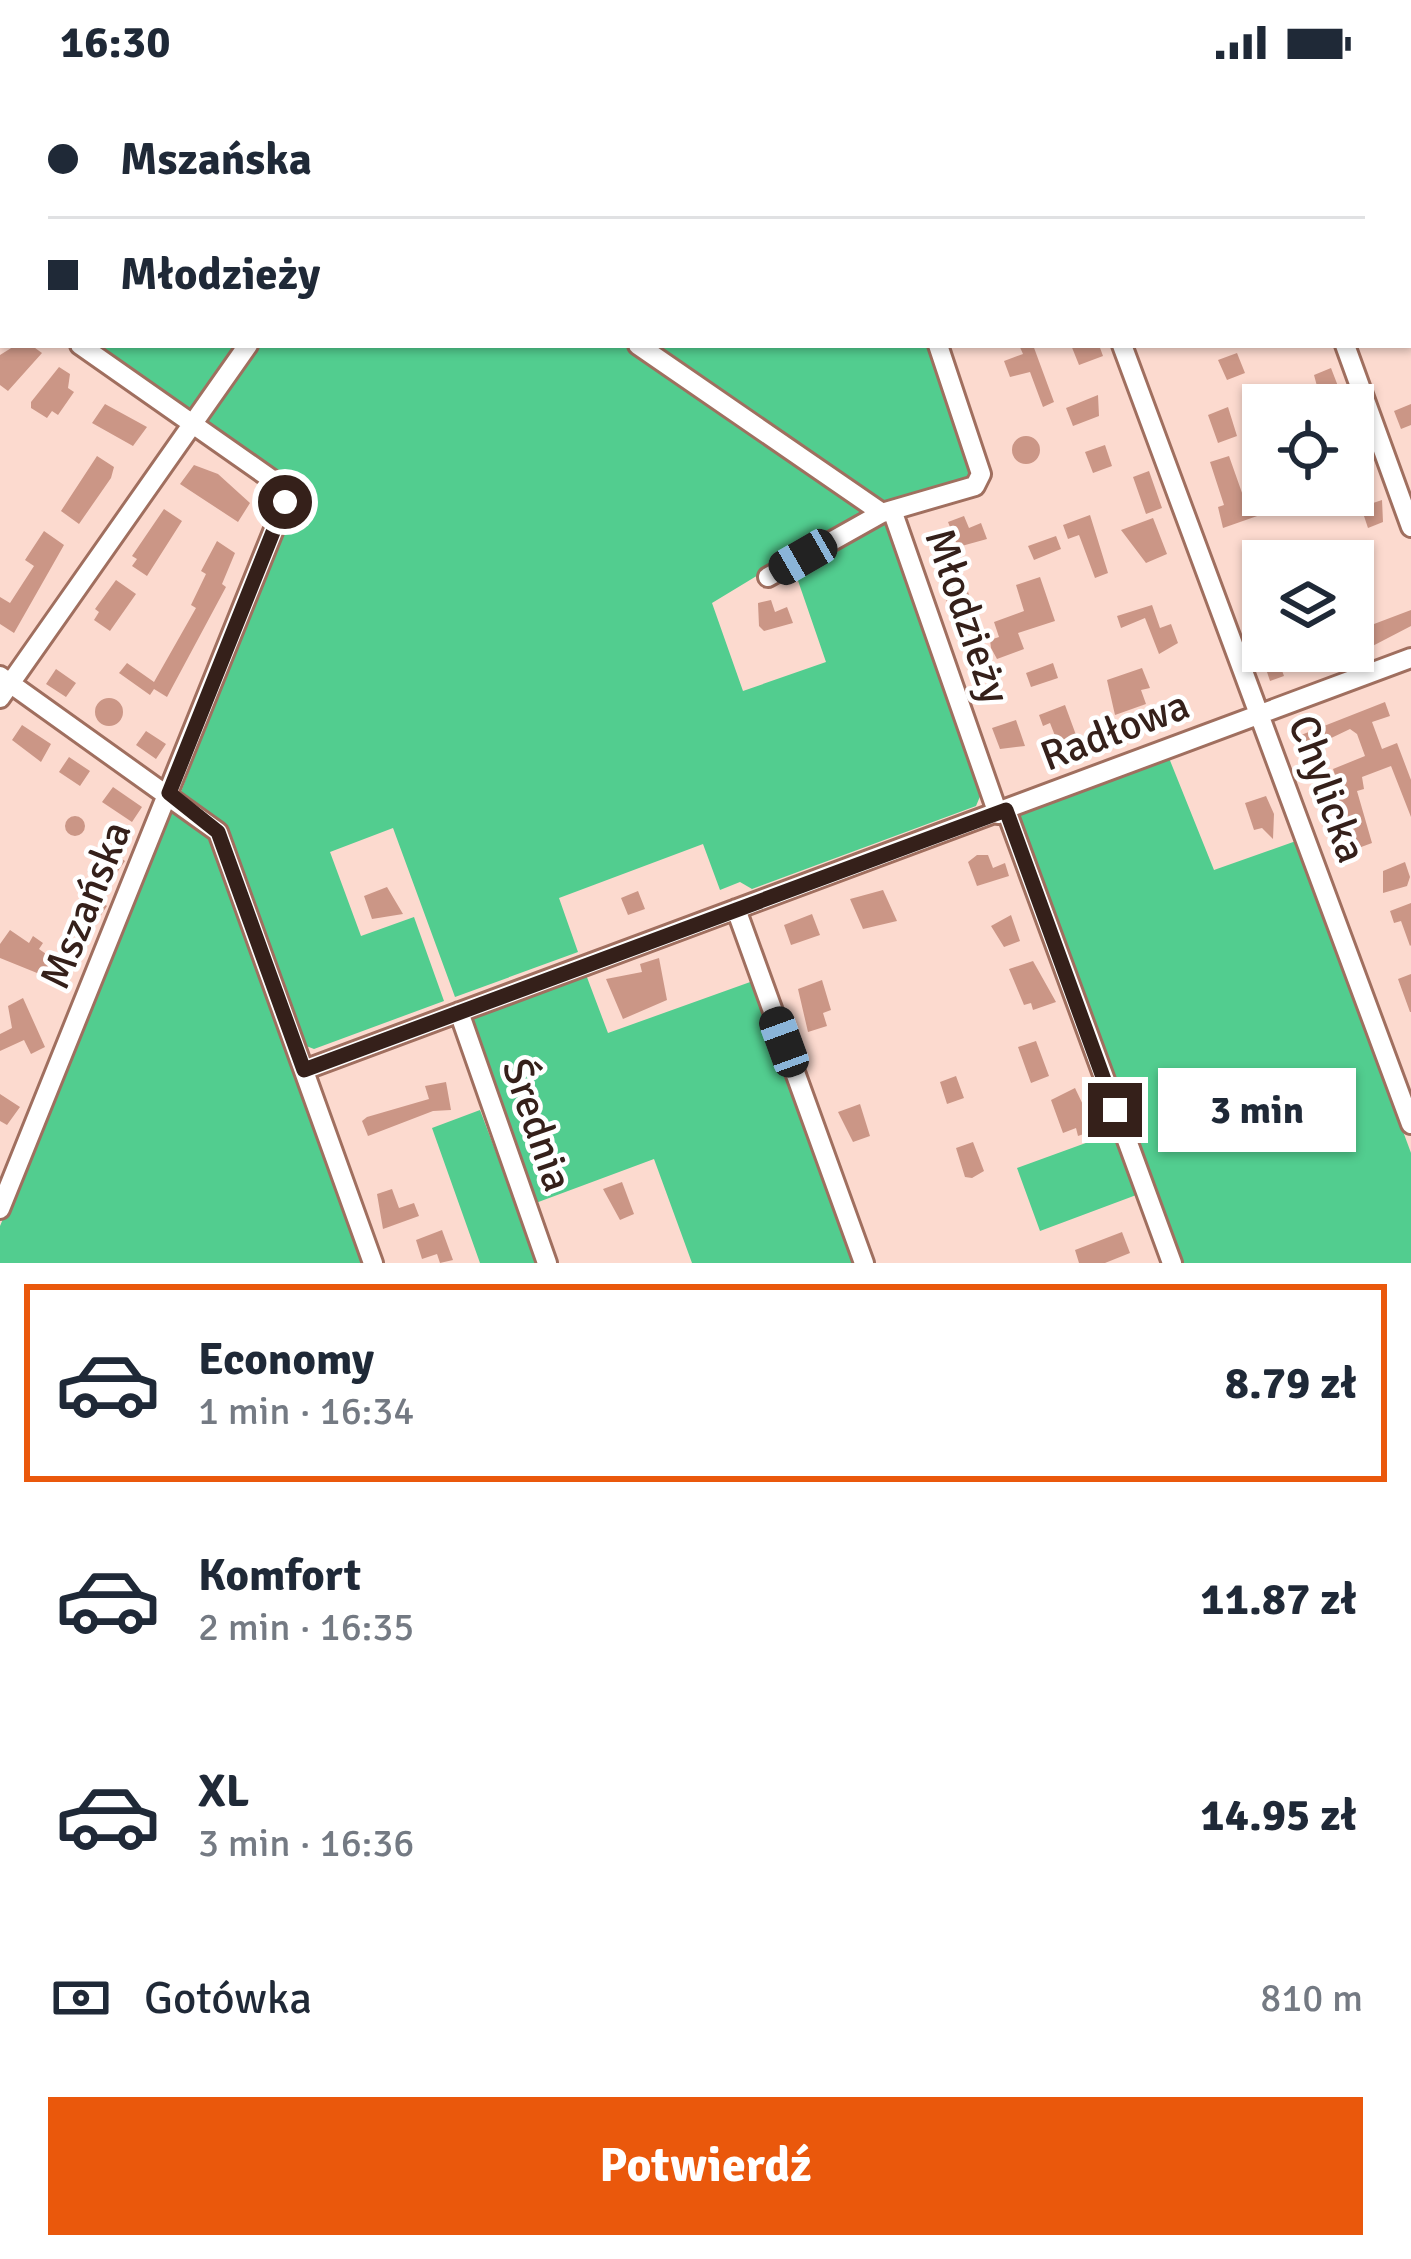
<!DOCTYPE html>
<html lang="pl">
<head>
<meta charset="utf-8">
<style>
  :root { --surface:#fff; --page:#f6f6f7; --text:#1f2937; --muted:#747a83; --line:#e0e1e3; --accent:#ea580c }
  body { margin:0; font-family:Signika,sans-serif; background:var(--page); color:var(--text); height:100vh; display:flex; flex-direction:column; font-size:45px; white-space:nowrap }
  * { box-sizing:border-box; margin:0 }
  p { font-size:39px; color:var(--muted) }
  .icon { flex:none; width:66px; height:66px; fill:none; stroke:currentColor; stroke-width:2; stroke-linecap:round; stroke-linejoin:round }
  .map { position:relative; height:1179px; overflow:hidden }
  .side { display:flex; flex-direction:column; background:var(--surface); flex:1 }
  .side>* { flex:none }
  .banner { position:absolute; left:0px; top:0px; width:1413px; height:264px; box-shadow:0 3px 9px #0004; display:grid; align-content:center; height:264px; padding:0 48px; background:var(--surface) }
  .tools { position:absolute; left:1242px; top:300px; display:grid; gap:24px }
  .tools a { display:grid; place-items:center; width:132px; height:132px; border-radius:0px; background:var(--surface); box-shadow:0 3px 9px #0004; font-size:60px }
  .end { position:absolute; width:54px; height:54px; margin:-27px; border:15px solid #35201a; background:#fff; box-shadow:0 0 0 6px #fff }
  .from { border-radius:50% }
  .bubble { position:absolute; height:84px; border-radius:0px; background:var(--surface); box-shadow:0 3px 9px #0004; font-size:39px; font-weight:700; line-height:84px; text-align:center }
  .car { position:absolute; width:36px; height:72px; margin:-36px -18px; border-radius:15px; box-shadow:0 0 9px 3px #0007; background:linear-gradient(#222 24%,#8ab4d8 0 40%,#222 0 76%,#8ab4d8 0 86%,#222 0) }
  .banner b { display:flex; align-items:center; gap:42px; height:114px; font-size:45px }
  .banner b+b { border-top:3px solid var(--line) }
  .banner i { width:30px; height:30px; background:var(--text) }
  ul { padding:21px 0 0; list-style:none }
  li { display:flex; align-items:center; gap:36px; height:198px; margin:0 24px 18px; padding:0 24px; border:6px solid transparent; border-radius:0px }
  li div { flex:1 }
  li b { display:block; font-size:45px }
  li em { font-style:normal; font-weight:700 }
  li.active { border-color:var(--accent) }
  li>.icon { width:108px; height:108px; stroke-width:1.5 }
  .pay { display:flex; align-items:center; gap:30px; height:132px; padding:0 48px; font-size:45px }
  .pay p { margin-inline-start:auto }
  .button { display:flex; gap:24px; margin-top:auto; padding:24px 48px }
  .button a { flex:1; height:138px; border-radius:0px; background:var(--accent); color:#fff; font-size:48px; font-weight:700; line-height:138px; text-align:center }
  .status { display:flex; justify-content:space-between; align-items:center; height:84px; padding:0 60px; background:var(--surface); direction:ltr }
  .status svg { height:33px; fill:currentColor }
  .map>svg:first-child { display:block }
  .green { fill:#52cd8f }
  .building { fill:#cb9686 }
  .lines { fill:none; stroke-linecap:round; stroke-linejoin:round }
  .minor-casing { stroke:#a06f5f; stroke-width:24 }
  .minor { stroke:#fff; stroke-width:18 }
  .route { stroke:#35201a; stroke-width:15 }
  .labels { text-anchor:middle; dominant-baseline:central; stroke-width:9; stroke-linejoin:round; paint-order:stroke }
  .street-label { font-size:42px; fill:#35201a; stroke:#fff }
</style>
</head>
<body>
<div class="status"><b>16:30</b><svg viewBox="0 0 49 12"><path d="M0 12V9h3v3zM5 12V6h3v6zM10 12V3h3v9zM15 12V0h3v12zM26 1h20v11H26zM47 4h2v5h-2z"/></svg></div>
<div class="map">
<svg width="1411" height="1179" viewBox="0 0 1411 1179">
  <rect width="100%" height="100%" fill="#fcdacf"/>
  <!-- green -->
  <path class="green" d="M 551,0 L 817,0 L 822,3 L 555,3 Z
    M 93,261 L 239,261 L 191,328 Z
    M 256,261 L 628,261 L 865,426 L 712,519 L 743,607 L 826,578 L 794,485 L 889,430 L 981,710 L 976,722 L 752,805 L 740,798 L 720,806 L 703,760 L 559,814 L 578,868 L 455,913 L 393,744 L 330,768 L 361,852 L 414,833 L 444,917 L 314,965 L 301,960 L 234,770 L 181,708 L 296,404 L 201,341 Z
    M 647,261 L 930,261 L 973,394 L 886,423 Z
    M 1169,674 L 1214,786 L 1296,757 L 1411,1069 L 1411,1179 L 1177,1179 L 1017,742 L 1022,729 Z
    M 173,725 L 212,752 L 364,1179 L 0,1179 L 0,1142 Z
    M 585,888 L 608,949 L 753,897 L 856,1179 L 692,1179 L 654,1075 L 533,1120 L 468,945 L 475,931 Z
    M 480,1026 L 538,1179 L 480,1179 L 432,1044 Z
    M 1116,1048 L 1139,1110 L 1040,1147 L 1017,1084 Z"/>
  <!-- building -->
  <path class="building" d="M 16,261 L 31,261 L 42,269 L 8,307 L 0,301 L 0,271 Z
    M 1019,261 L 1033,261 L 1054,318 L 1043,323 L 1030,288 L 1010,293 L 1004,277 L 1023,270 Z
    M 1071,261 L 1099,261 L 1103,272 L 1079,281 Z
    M 1237,269 L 1245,289 L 1227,296 L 1218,276 Z
    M 59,283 L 70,290 L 68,304 L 74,308 L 58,331 L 52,327 L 47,334 L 31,324 L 31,318 Z
    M 1331,284 L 1341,310 L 1321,317 L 1314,291 Z
    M 1098,311 L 1099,332 L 1073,342 L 1066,324 Z
    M 105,320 L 147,343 L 133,362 L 92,339 Z
    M 1411,320 L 1411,341 L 1401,345 L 1394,327 Z
    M 1228,323 L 1237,352 L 1218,359 L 1208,331 Z
    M1012 366a14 14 0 1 1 28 0a14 14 0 1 1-28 0Z
    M 1105,361 L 1112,382 L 1093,389 L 1085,368 Z
    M 97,372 L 114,383 L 111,394 L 79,440 L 61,427 Z
    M 1229,372 L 1247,423 L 1256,420 L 1260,431 L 1223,444 L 1218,423 L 1224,421 L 1210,378 Z
    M 194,381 L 218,390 L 250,419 L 238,438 L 180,400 Z
    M 1149,387 L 1162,424 L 1146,430 L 1133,393 Z
    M 1382,416 L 1383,438 L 1368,444 L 1361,423 Z
    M 164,425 L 182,437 L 147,492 L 132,482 L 137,475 L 132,472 Z
    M 1090,431 L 1108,489 L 1095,494 L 1079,451 L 1068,455 L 1063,441 Z
    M 964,432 L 969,444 L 981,439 L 987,455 L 958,463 L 948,438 Z
    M 1153,434 L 1167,470 L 1146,479 L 1121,446 Z
    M 44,447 L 64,461 L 14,549 L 0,540 L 0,513 L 10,519 L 34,482 L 25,476 Z
    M 1056,452 L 1061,465 L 1034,476 L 1028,462 Z
    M 217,457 L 235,469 L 222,500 L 226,503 L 167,613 L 154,605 L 150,611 L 119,589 L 127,579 L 154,598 L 196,524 L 191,521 L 206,490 L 201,487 Z
    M 950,491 L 962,491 L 972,519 L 951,530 L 939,496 Z
    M 1040,493 L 1055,537 L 1018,549 L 1024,565 L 997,575 L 991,564 L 990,556 L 999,553 L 994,538 L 1024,527 L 1016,501 Z
    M 116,496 L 136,510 L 110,547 L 94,536 L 99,528 L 95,525 Z
    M 771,516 L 775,528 L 787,523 L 793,539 L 764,547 L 759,542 L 758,519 Z
    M 1152,521 L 1160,544 L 1171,540 L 1178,559 L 1159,570 L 1145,534 L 1121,544 L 1117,532 Z
    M 1411,526 L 1411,542 L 1361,568 L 1354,549 L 1363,546 L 1361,539 L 1372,535 L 1374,540 Z
    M 1260,567 L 1287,567 L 1291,577 L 1280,581 L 1284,592 L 1270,597 Z
    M 1053,579 L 1058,594 L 1031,603 L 1026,589 Z
    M 1142,584 L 1150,604 L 1141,606 L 1146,620 L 1115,631 L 1107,596 Z
    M 56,585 L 76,599 L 66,613 L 46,600 Z
    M95 628a14 14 0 1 1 28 0a14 14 0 1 1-28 0Z
    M 1385,618 L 1390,632 L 1372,638 L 1382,665 L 1397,659 L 1411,696 L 1411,733 L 1391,682 L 1362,693 L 1364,705 L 1357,707 L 1372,759 L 1353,766 L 1328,693 L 1335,691 L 1333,685 L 1365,672 L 1357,650 L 1350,645 L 1302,668 L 1296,653 Z
    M 1065,621 L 1076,651 L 1059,662 L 1050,639 L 1043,642 L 1039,631 Z
    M 1016,636 L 1025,662 L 1000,665 L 992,644 Z
    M 22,641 L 51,660 L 41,678 L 12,656 Z
    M 146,647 L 166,660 L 156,675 L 136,661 Z
    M 69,673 L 90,687 L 80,702 L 59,688 Z
    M 113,703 L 142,723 L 132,738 L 102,718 Z
    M 1266,712 L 1274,730 L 1273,755 L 1262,744 L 1254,746 L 1245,719 Z
    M65 742a10 10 0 1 1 20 0a10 10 0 1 1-20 0Z
    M 104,763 L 125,777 L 98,816 L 107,822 L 93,843 L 72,829 L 97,794 L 87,788 Z
    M 977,771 L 988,771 L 993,784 L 1005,779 L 1009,792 L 977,802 L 968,778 Z
    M 1405,778 L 1410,793 L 1407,802 L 1383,809 L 1383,787 Z
    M 387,803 L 403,830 L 372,835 L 364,812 Z
    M 883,806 L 897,837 L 863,845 L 850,815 Z
    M 638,807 L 645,825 L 628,831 L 621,814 Z
    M 1411,819 L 1411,861 L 1410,862 L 1401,837 L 1394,839 L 1390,827 Z
    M 812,830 L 820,851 L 791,861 L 784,841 Z
    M 1011,831 L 1020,857 L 1004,863 L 991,842 Z
    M 10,846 L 29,859 L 33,852 L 43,859 L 39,865 L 53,875 L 42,891 L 0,874 L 0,860 Z
    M 659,874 L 667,916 L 623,935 L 606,895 L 642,888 L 640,880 Z
    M 1033,877 L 1056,918 L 1033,926 L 1031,919 L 1024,921 L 1009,885 Z
    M 1411,890 L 1411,928 L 1410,928 L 1398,895 Z
    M 822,896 L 831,926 L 823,929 L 827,942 L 808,948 L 798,905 Z
    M 23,914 L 45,963 L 31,970 L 24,956 L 0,967 L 0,950 L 12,944 L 8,922 Z
    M 1036,957 L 1049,992 L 1031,999 L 1018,963 Z
    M 956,992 L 964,1014 L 947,1020 L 940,998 Z
    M 446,998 L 451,1026 L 433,1027 L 368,1052 L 362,1037 L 367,1033 L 429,1015 L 425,1002 Z
    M 1075,1004 L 1095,1046 L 1078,1052 L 1076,1044 L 1063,1049 L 1051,1016 Z
    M 0,1010 L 20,1023 L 7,1041 L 0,1037 Z
    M 860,1020 L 870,1052 L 853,1058 L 838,1028 Z
    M 973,1058 L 984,1087 L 972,1094 L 965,1093 L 956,1064 Z
    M 622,1098 L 634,1130 L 620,1136 L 603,1105 Z
    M 392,1105 L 399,1124 L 414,1119 L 419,1132 L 383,1145 L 377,1110 Z
    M 442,1146 L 453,1176 L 440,1179 L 437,1170 L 422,1175 L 416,1156 Z
    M 1122,1148 L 1130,1169 L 1105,1179 L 1079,1179 L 1075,1166 Z"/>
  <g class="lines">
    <!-- minor casing -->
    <g class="minor-casing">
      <path id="minor" d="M 261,0 L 266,3
        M 825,0 L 829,3
        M 30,3 L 32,0
        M 427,3 L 429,0
        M 1217,3 L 1219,0
        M 0,47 L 3,43
        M 1410,76 L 1411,76
        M 0,205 L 3,207
        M 638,261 L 882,429
        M 1122,261 L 1411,1040
        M 1345,261 L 1411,443
        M 892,426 L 998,730
        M 768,493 L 882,429 L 975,402 L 981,390 L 938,261
        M 0,592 L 218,748 L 373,1179
        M 0,614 L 248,261
        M 1006,726 L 1172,1179
        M 736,825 L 864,1179
        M 459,928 L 547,1179
        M 304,986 L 1411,574
        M 0,1125 L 285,418 L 274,397 L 80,261"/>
    </g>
    <!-- minor -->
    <use href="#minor" class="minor"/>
  </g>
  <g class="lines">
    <!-- route -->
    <path class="route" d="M 285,418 L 169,709 L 218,748 L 304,986 L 1006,726 L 1115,1026"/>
  </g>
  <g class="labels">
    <!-- street labels -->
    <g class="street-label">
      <text transform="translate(967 532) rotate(71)">Młodzieży</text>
      <text transform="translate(1115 647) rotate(-21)">Radłowa</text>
      <text transform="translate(1327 705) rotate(70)">Chylicka</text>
      <text transform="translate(86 821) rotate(-68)">Mszańska</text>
      <text transform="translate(537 1041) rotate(71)">Średnia</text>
    </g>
  </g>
</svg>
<div class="tools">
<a><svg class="icon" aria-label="locate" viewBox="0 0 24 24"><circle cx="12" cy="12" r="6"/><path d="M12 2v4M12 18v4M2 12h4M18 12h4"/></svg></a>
<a><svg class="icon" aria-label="layers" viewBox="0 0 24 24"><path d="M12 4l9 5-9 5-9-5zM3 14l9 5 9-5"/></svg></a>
</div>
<i class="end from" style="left:285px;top:418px"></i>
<i class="end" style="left:1115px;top:1026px"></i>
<div class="bubble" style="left:1158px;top:984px;width:198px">3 min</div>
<i class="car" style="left:803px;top:473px;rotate:240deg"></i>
<i class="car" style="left:784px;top:958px;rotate:340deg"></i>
<div class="banner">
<b><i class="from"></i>Mszańska</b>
<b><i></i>Młodzieży</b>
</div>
</div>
<section class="side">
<ul>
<li class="active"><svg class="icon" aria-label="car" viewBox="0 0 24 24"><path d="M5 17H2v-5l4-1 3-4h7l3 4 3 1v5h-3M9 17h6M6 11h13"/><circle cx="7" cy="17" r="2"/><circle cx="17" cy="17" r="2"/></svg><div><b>Economy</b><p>1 min · 16:34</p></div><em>8.79 zł</em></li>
<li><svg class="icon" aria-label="car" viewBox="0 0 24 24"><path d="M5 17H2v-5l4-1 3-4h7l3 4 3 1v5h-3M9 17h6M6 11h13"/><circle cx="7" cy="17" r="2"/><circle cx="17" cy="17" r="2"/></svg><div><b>Komfort</b><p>2 min · 16:35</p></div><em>11.87 zł</em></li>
<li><svg class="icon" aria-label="car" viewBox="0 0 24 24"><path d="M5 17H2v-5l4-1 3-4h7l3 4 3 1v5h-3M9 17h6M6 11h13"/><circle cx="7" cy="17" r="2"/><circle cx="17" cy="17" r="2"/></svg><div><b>XL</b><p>3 min · 16:36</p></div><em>14.95 zł</em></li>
</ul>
<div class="pay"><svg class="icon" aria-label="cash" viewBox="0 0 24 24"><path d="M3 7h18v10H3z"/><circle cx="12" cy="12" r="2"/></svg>Gotówka<p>810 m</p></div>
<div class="button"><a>Potwierdź</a></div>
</section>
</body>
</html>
